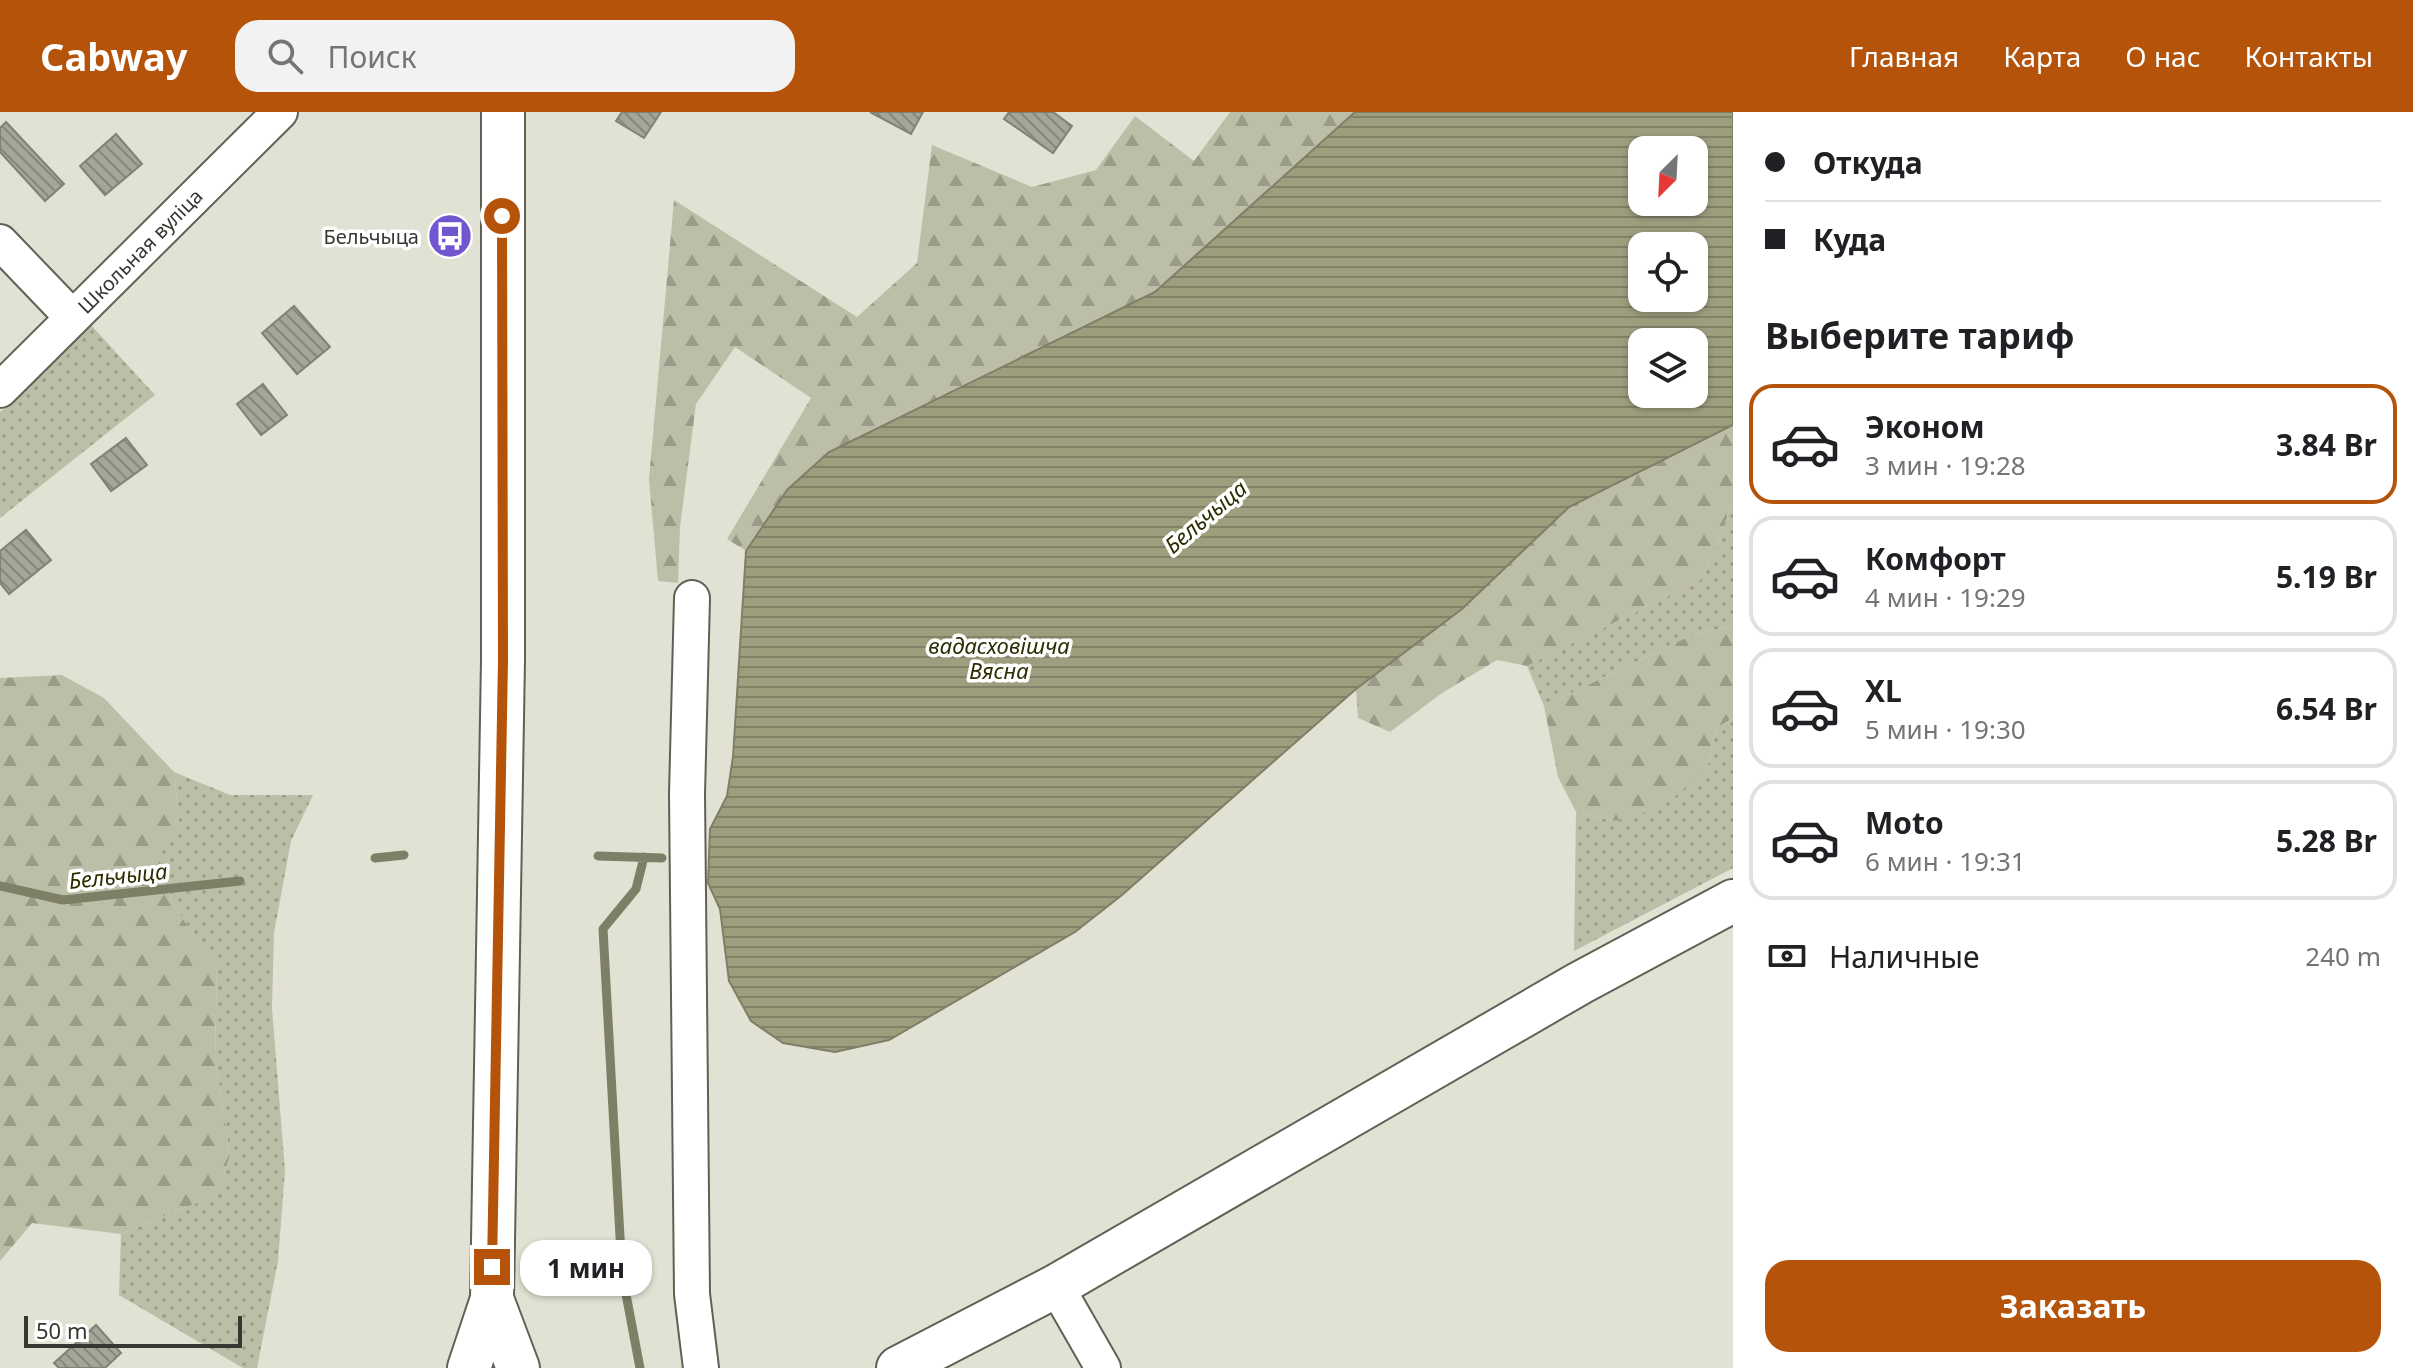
<!DOCTYPE html>
<html lang="ru">
<head>
<meta charset="utf-8">
<style>
  :root { --surface:#fff; --page:#f2f2f2; --text:#202124; --muted:#757577; --line:#e0e0e0; --accent:#b45309 }
  body { margin:0; font-family:"Noto Sans",sans-serif; background:var(--page); color:var(--text); height:100vh; display:flex; flex-direction:column; font-size:30px; white-space:nowrap }
  * { box-sizing:border-box; margin:0 }
  p { font-size:26px; color:var(--muted) }
  .icon { flex:none; width:44px; height:44px; fill:none; stroke:currentColor; stroke-width:2; stroke-linecap:round; stroke-linejoin:round }
  .map { position:relative; flex:1; overflow:hidden }
  .side { display:flex; flex-direction:column; background:var(--surface); width:680px }
  .side>* { flex:none }
  .hud { display:grid; align-content:center; height:176px; padding:0 32px; background:var(--surface) }
  .needle { width:52px; rotate:204deg }
  .buttons { position:absolute; left:1628px; top:24px; display:grid; gap:16px }
  .buttons a { display:grid; place-items:center; width:80px; height:80px; border-radius:16px; background:var(--surface); box-shadow:0 2px 6px #0004; font-size:40px }
  .scale { position:absolute; left:24px; bottom:20px; width:218px; box-sizing:border-box; padding-left:8px; border:4px solid #363731; border-top:0; font-size:22px; line-height:28px; white-space:nowrap; color:#363731; -webkit-text-stroke:6px #fff; paint-order:stroke }
  .end { position:absolute; width:36px; height:36px; margin:-18px; border:10px solid #b45309; background:#fff; box-shadow:0 0 0 4px #fff }
  .from { border-radius:50% }
  .bubble { position:absolute; height:56px; border-radius:24px; background:var(--surface); box-shadow:0 2px 6px #0004; font-size:26px; font-weight:700; line-height:56px; text-align:center }
  .hud b { display:flex; align-items:center; gap:28px; height:76px; font-size:30px }
  .hud b+b { border-top:2px solid var(--line) }
  .hud i { width:20px; height:20px; background:var(--text) }
  ul { padding:0; list-style:none }
  li { display:flex; align-items:center; gap:24px; height:120px; margin:0 16px 12px; padding:0 16px; border:4px solid var(--line); border-radius:24px }
  li div { flex:1 }
  li b { display:block; font-size:30px }
  li em { font-style:normal; font-weight:700 }
  li.current { border-color:var(--accent) }
  li>.icon { width:72px; height:72px; stroke-width:1.5 }
  h2 { padding:0 32px; font-size:36px; line-height:96px }
  .pay { display:flex; align-items:center; gap:20px; height:88px; padding:0 32px; font-size:30px }
  .pay p { margin-inline-start:auto }
  .action { display:flex; gap:16px; margin-top:auto; padding:16px 32px }
  .action a { flex:1; height:92px; border-radius:24px; background:var(--accent); color:#fff; font-size:32px; font-weight:700; line-height:92px; text-align:center }
  header { display:flex; align-items:center; gap:48px; box-sizing:border-box; height:112px; padding:0 40px; background:var(--accent); color:#fff }
  header strong { font-size:38px }
  nav { display:flex; gap:44px; margin-inline-start:auto; font-size:28px }
  .search { width:560px; height:72px; background:var(--page); display:flex; align-items:center; gap:20px; box-sizing:border-box; padding:0 28px; border-radius:24px; color:var(--muted); font-size:30px }
  main { display:flex; flex:1; min-height:0 }
  .map>svg:first-child { display:block }
  .grass { fill:url(#grass-dots) }
  .forest { fill:url(#forest-firs) }
  .water { fill:url(#water-rules); stroke:#7e7f67; stroke-width:2; fill-rule:evenodd }
  .lines { fill:none; stroke-linecap:round; stroke-linejoin:round }
  .stream { stroke:#7e7f67; stroke-width:9 }
  .building { fill:url(#building-back-hatch); stroke:#818275; stroke-width:2 }
  .minor-casing { stroke:#606154; stroke-width:38 }
  .major-casing { stroke:#606154; stroke-width:46 }
  .path { stroke:#89897f; stroke-width:5; stroke-dasharray:6 6; stroke-linecap:butt }
  .minor { stroke:#fff; stroke-width:34 }
  .major { stroke:#fff; stroke-width:42 }
  .route { stroke:#b45309; stroke-width:10 }
  .labels { text-anchor:middle; dominant-baseline:central; stroke-width:7; stroke-linejoin:round; paint-order:stroke }
  .poi-label { font-size:20px; fill:#363731; stroke:#fff; text-anchor:end }
  .street-label { font-size:20px; fill:#363731; stroke:#fff }
  .water-label { font-size:22px; font-style:italic; fill:#2d2d02; stroke:#fff }
</style>
</head>
<body>
<header>
<strong>Cabway</strong>
<div class="search"><svg class="icon" aria-label="search" viewBox="0 0 24 24"><circle cx="10" cy="10" r="6"/><path d="M15 15l6 6"/></svg>Поиск</div>
<nav><a>Главная</a><a>Карта</a><a>О нас</a><a>Контакты</a></nav>
</header>
<main>
<div class="map">
<svg width="1733" height="1256" viewBox="0 0 1733 1256">
  <defs>
    <pattern id="grass-dots" width="8" height="8" patternUnits="userSpaceOnUse" patternTransform="scale(2)"><rect width="8" height="8" fill="#bdbea7"/><path d="M2 2h.1M6 6h.1" fill="none" stroke="#9a9b89" stroke-width="1.8" stroke-linecap="round"/></pattern>
    <pattern id="forest-firs" width="22" height="20" patternUnits="userSpaceOnUse" patternTransform="scale(2)"><rect width="22" height="20" fill="#bdbea7"/><path d="M5 1l3.5 6h-7zM16 11l3.5 6h-7z" fill="#9a9b89"/></pattern>
    <pattern id="water-rules" width="6" height="5" patternUnits="userSpaceOnUse" patternTransform="scale(2)"><rect width="6" height="5" fill="#9d9e7e"/><path d="M0 2.5h6" fill="none" stroke="#818268"/></pattern>
    <pattern id="building-back-hatch" width="6" height="6" patternUnits="userSpaceOnUse" patternTransform="scale(2)"><rect width="6" height="6" fill="#a5a598"/><path d="M-1 5l2 2M0 0l6 6M5-1l2 2" fill="none" stroke="#87877d"/></pattern>
  </defs>
  <rect width="100%" height="100%" fill="#e2e2d4"/>
  <!-- grass -->
  <path class="grass" d="M 90,212 L 155,283 L 0,406 L 0,300 Z
    M 1733,386 L 1733,514 L 1692,523 L 1544,594 L 1527,554 L 1700,468 L 1717,436 Z
    M 1733,606 L 1733,756 L 1574,839 L 1576,700 L 1614,709 L 1707,657 L 1716,616 Z
    M 174,660 L 230,683 L 313,683 L 291,729 L 274,821 L 272,896 L 285,1059 L 278,1149 L 257,1256 L 243,1256 L 119,1183 L 121,1122 L 216,1083 L 230,1044 L 215,944 L 217,855 L 173,793 L 158,746 L 179,708 Z"/>
  <!-- forest -->
  <path class="forest" d="M 1230,0 L 1355,0 L 1155,180 L 829,340 L 787,378 L 746,439 L 727,427 L 811,286 L 735,235 L 696,292 L 680,415 L 678,471 L 658,469 L 649,367 L 674,88 L 857,205 L 917,151 L 932,33 L 1032,75 L 1096,58 L 1135,4 L 1194,49 Z
    M 1733,313 L 1733,386 L 1717,436 L 1700,468 L 1527,554 L 1497,548 L 1442,581 L 1390,620 L 1358,606 L 1356,577 L 1462,497 L 1569,395 Z
    M 1733,514 L 1733,606 L 1716,616 L 1707,657 L 1661,696 L 1614,709 L 1576,700 L 1558,665 L 1544,594 L 1692,523 Z
    M 62,563 L 104,586 L 174,660 L 179,708 L 159,746 L 173,793 L 217,855 L 215,944 L 230,1044 L 216,1083 L 121,1122 L 32,1111 L 0,1149 L 0,566 Z"/>
  <!-- water -->
  <path class="water" d="M 1355,0 L 1733,0 L 1733,313 L 1569,395 L 1462,497 L 1356,577 L 1122,783 L 1075,820 L 889,928 L 835,940 L 783,931 L 751,909 L 729,869 L 720,797 L 708,771 L 710,717 L 727,684 L 733,645 L 746,439 L 787,378 L 829,340 L 1155,180 ZM 1642,38 L 1694,38 L 1694,90 L 1642,90 ZM 1642,134 L 1694,134 L 1694,186 L 1642,186 ZM 1642,230 L 1694,230 L 1694,282 L 1642,282 Z"/>
  <g class="lines">
    <!-- stream -->
    <path class="stream" d="M 598,744 L 662,746
      M 375,746 L 404,743
      M 0,774 L 63,788 L 240,769
      M 640,1256 L 622,1161 L 603,817 L 636,777 L 644,745"/>
  </g>
  <!-- building -->
  <path class="building" d="M 622,0 L 661,0 L 644,26 L 616,9 Z
    M 870,0 L 923,0 L 911,22 Z
    M 1009,0 L 1053,0 L 1072,14 L 1053,41 L 1004,7 Z
    M 6,10 L 64,72 L 45,89 L 0,40 L 0,16 Z
    M 116,22 L 142,52 L 105,83 L 80,54 Z
    M 294,194 L 330,235 L 297,262 L 262,221 Z
    M 263,272 L 287,303 L 261,323 L 237,292 Z
    M 126,326 L 147,353 L 111,379 L 91,352 Z
    M 26,418 L 51,448 L 9,482 L 0,471 L 0,439 Z
    M 96,1213 L 121,1241 L 105,1256 L 59,1256 L 54,1251 Z"/>
  <g class="lines">
    <!-- minor casing -->
    <g class="minor-casing">
      <path id="minor" d="M 0,130 L 72,205
        M 0,278 L 280,0
        M 692,486 L 687,682 L 692,1182 L 701,1256
        M 1056,1174 L 1103,1256"/>
    </g>
    <!-- major casing -->
    <g class="major-casing">
      <path id="major" d="M 492,1187 L 518,1256
        M 469,1256 L 492,1187 L 503,548 L 503,0
        M 898,1256 L 1056,1174 L 1580,871 L 1733,789"/>
    </g>
    <!-- path -->
    <path class="path" d="M 450,124 L 470,128"/>
    <!-- minor -->
    <use href="#minor" class="minor"/>
    <!-- major -->
    <use href="#major" class="major"/>
  </g>
  <g class="lines">
    <!-- route -->
    <path class="route" d="M 492,1155 L 503,548 L 502,104"/>
  </g>
  <!-- icons -->
  <defs>
    <g id="bus-disc" transform="scale(2.3)"><circle r="9.5" fill="#7156d0" stroke="#fff"/><path d="M-5-6H5V4H4V6H2V4H-2V6H-4V4H-5ZM-3.5-4V0h7V-4ZM-3.5 1.2v1.5H-2V1.2ZM2 1.2v1.5H3.5V1.2Z" fill="#fff"/></g>
  </defs>
  <g fill-rule="evenodd">
    <use href="#bus-disc" x="450" y="124"/>
  </g>
  <g class="labels">
    <!-- poi labels -->
    <g class="poi-label">
      <text x="419" y="124">Бельчыца</text>
    </g>
    <!-- street labels -->
    <g class="street-label">
      <text transform="translate(140 139) rotate(-45)">Школьная вуліца</text>
    </g>
    <!-- water labels -->
    <g class="water-label">
      <text transform="translate(1205 404) rotate(-40)">Бельчыца</text>
      <text x="999" y="533">вадасховішча<tspan x="999" dy="25">Вясна</tspan></text>
      <text transform="translate(118 763) rotate(-6)">Бельчыца</text>
    </g>
  </g>
</svg>
<div class="buttons">
<a><svg class="needle" viewBox="-14 -14 28 28"><path d="M0-13l5 13h-10z" fill="#e53935"/><path d="M0 13l5-13h-10z" fill="#757577"/></svg></a>
<a><svg class="icon" aria-label="locate" viewBox="0 0 24 24"><circle cx="12" cy="12" r="6"/><path d="M12 2v4M12 18v4M2 12h4M18 12h4"/></svg></a>
<a><svg class="icon" aria-label="layers" viewBox="0 0 24 24"><path d="M12 4l9 5-9 5-9-5zM3 14l9 5 9-5"/></svg></a>
</div>
<div class="scale">50 m</div>
<i class="end from" style="left:502px;top:104px"></i>
<i class="end" style="left:492px;top:1155px"></i>
<div class="bubble" style="left:520px;top:1128px;width:132px">1 мин</div>
</div>
<section class="side">
<div class="hud">
<b><i class="from"></i>Откуда</b>
<b><i></i>Куда</b>
</div>
<h2>Выберите тариф</h2>
<ul>
<li class="current"><svg class="icon" aria-label="car" viewBox="0 0 24 24"><path d="M5 17H2v-5l4-1 3-4h7l3 4 3 1v5h-3M9 17h6M6 11h13"/><circle cx="7" cy="17" r="2"/><circle cx="17" cy="17" r="2"/></svg><div><b>Эконом</b><p>3 мин · 19:28</p></div><em>3.84 Br</em></li>
<li><svg class="icon" aria-label="car" viewBox="0 0 24 24"><path d="M5 17H2v-5l4-1 3-4h7l3 4 3 1v5h-3M9 17h6M6 11h13"/><circle cx="7" cy="17" r="2"/><circle cx="17" cy="17" r="2"/></svg><div><b>Комфорт</b><p>4 мин · 19:29</p></div><em>5.19 Br</em></li>
<li><svg class="icon" aria-label="car" viewBox="0 0 24 24"><path d="M5 17H2v-5l4-1 3-4h7l3 4 3 1v5h-3M9 17h6M6 11h13"/><circle cx="7" cy="17" r="2"/><circle cx="17" cy="17" r="2"/></svg><div><b>XL</b><p>5 мин · 19:30</p></div><em>6.54 Br</em></li>
<li><svg class="icon" aria-label="car" viewBox="0 0 24 24"><path d="M5 17H2v-5l4-1 3-4h7l3 4 3 1v5h-3M9 17h6M6 11h13"/><circle cx="7" cy="17" r="2"/><circle cx="17" cy="17" r="2"/></svg><div><b>Moto</b><p>6 мин · 19:31</p></div><em>5.28 Br</em></li>
</ul>
<div class="pay"><svg class="icon" aria-label="cash" viewBox="0 0 24 24"><path d="M3 7h18v10H3z"/><circle cx="12" cy="12" r="2"/></svg>Наличные<p>240 m</p></div>
<div class="action"><a>Заказать</a></div>
</section>
</main>
</body>
</html>
